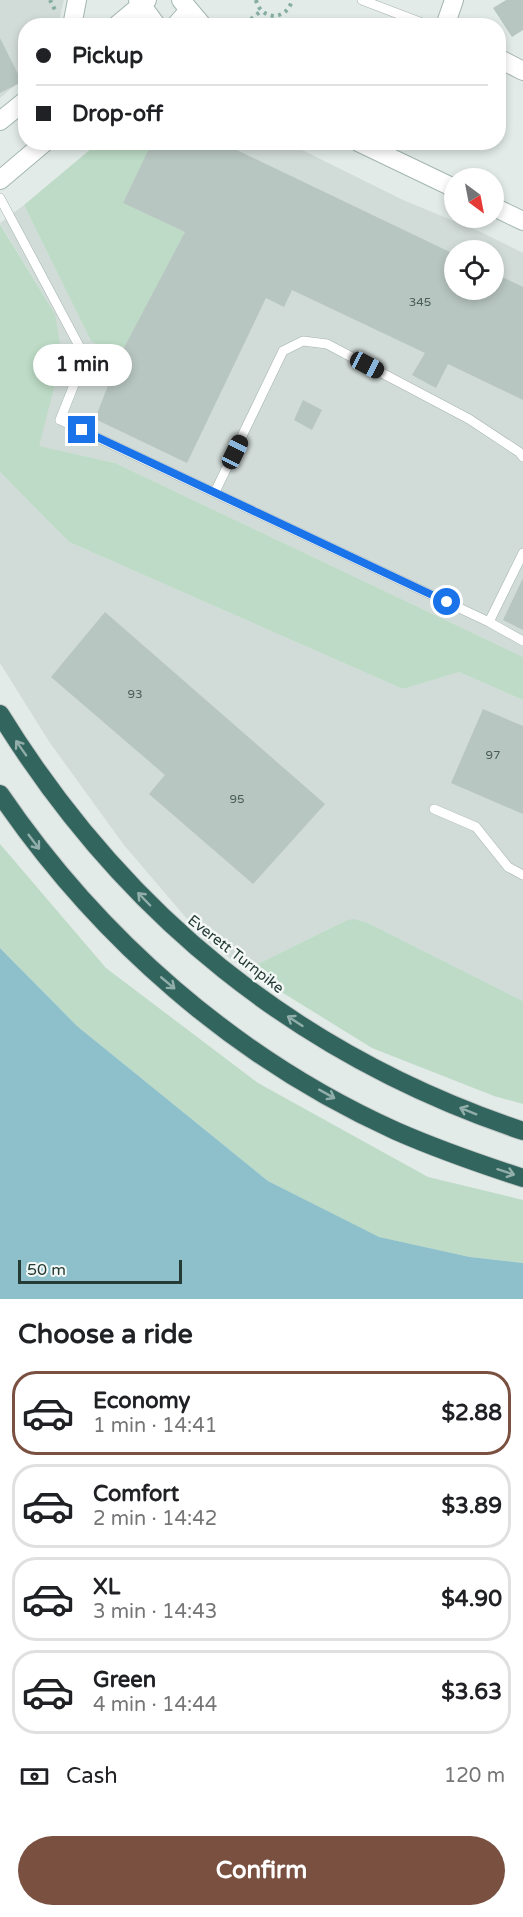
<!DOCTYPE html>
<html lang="en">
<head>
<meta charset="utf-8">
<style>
  :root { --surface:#fff; --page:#f2f2f2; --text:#202124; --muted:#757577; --line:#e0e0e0; --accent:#7a5041 }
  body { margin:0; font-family:"Varela Round",sans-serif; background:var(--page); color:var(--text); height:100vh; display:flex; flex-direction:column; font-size:22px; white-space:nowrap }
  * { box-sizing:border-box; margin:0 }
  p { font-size:20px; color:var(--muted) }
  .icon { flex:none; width:33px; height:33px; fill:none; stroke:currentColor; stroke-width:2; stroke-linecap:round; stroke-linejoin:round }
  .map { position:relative; height:1299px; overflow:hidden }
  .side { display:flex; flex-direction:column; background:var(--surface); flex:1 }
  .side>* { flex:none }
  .banner { position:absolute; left:18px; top:18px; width:488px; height:132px; border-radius:24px; box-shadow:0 3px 9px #0003; display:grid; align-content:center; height:132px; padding:0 18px; background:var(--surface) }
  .needle { width:39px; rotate:148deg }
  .fabs { position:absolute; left:444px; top:168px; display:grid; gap:12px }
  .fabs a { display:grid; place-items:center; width:60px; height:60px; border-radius:50%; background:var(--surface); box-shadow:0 3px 9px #0003; font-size:30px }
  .scale { position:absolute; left:18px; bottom:15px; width:164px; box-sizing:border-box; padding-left:6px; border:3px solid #243b36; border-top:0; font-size:16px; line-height:21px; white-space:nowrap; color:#243b36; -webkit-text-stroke:4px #f3f8f6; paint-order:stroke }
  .end { position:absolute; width:27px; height:27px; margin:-14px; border:8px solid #1a73e8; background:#fff; box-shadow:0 0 0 3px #fff }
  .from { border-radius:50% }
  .bubble { position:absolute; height:42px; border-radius:21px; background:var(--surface); box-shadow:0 3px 9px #0003; font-size:20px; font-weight:700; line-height:42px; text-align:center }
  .car { position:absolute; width:18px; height:36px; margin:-18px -9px; border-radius:8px; box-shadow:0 0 4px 2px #0007; background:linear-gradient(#222 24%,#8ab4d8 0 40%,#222 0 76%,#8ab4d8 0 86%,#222 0) }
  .banner b { display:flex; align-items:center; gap:21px; height:57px; font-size:22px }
  .banner b+b { border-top:2px solid var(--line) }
  .banner i { width:15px; height:15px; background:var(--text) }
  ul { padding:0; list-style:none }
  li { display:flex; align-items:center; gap:18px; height:84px; margin:0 12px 9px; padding:0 6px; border:3px solid var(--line); border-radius:24px }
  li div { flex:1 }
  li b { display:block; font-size:22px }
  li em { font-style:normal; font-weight:700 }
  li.active { border-color:var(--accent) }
  li>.icon { width:54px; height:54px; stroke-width:1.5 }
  h2 { padding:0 18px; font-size:27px; line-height:72px }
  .pay { display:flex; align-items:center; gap:15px; height:66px; padding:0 18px; font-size:22px }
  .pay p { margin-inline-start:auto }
  .primary-button { display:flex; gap:12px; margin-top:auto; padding:12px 18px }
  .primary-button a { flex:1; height:69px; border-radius:36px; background:var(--accent); color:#fff; font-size:24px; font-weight:700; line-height:69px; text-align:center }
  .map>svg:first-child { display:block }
  .built { fill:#d1dbd7; fill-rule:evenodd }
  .green { fill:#bddbc6 }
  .water { fill:#8ec0cc }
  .building { fill:#b8c6c1 }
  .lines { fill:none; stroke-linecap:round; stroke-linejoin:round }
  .service-casing { stroke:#a5b3af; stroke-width:10 }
  .minor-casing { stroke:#a5b3af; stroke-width:20 }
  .secondary-casing { stroke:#a2b6b0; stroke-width:20 }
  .motorway-casing { stroke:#c2c8c7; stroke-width:20 }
  .path { stroke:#85ada2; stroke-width:4; stroke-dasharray:3 4.5; stroke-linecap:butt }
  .service { stroke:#fff; stroke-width:9 }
  .minor { stroke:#fff; stroke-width:18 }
  .secondary { stroke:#fff; stroke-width:18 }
  .motorway { stroke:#31655d; stroke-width:18 }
  .oneway { stroke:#92aeaa }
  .route { stroke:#1a73e8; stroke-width:8 }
  .labels { text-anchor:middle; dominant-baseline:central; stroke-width:5; stroke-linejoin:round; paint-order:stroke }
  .number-label { font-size:12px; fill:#495e59 }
  .street-label { font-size:15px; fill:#243b36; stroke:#f3f8f6 }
</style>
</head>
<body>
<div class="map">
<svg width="523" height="1299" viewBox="0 0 523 1299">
  <rect width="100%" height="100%" fill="#e2ebe8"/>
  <!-- built -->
  <path class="built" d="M 0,0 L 64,0 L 58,25 L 26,26 L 25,77 L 0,98 Z
    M 152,143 L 288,143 L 403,200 L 483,233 L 523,253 L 523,657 L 115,463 L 38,446 L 55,314 L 0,223 L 24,205 L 91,341 L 184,232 L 123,203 ZM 454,250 L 494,250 L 494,290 L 454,290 Z
    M 0,472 L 69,542 L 403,689 L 459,672 L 523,700 L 523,1001 L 368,923 L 345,921 L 246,970 L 205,940 L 124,845 L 50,743 L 0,663 Z"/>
  <!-- green -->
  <path class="green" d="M 98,143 L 152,143 L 123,203 L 185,232 L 119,357 L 91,341 L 24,205 Z
    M 0,224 L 55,314 L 62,356 L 39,446 L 115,463 L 523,657 L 523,700 L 459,672 L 403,689 L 69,542 L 0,472 Z
    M 0,844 L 106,968 L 258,1083 L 428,1177 L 523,1200 L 523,1263 L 470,1257 L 378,1237 L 268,1181 L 77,1026 L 0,948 Z
    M 353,919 L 368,923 L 523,1001 L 523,1104 L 494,1096 L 372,1048 L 246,970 L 345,921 Z"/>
  <!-- water -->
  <path class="water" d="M 0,948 L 77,1026 L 268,1181 L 379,1237 L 470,1257 L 523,1263 L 523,1299 L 0,1299 Z"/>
  <!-- building -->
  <path class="building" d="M 506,0 L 523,0 L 523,30 L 512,37 L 493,8 Z
    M 0,38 L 22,82 L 0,93 Z
    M 152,142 L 220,142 L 454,254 L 454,290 L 494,290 L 494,273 L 523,287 L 523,400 L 448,364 L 436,388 L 412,375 L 425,353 L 292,290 L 284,307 L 266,298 L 187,463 L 95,419 L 119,357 L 185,232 L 123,203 Z
    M 303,400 L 322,410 L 312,430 L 294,420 Z
    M 523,578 L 523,630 L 503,620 Z
    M 105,612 L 325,804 L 253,884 L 149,794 L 165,775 L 51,677 Z
    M 483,709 L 523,726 L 523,814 L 451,783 Z"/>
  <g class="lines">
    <!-- service casing -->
    <g class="service-casing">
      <path id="service" d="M 362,0 L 430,26
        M 0,198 L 85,357 L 60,420 L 489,622 L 523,641
        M 215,492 L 283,351 L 303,341 L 327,344 L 469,419 L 519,452 L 523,457
        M 489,622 L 523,553
        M 434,809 L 476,827 L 508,867 L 523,875"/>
    </g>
    <!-- minor casing -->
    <g class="minor-casing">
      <path id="minor" d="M 445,26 L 454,0
        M 498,58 L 523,71"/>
    </g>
    <!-- secondary casing -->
    <g class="secondary-casing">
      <path id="secondary" d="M 138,0 L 157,26
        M 181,0 L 203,26
        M 72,26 L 77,0
        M 116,26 L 147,0
        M 175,26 L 189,10
        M 0,121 L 26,100
        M 358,142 L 454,188
        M 0,180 L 45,142
        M 494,207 L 523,221"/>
    </g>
    <!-- motorway casing -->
    <g class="motorway-casing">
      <path id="motorway" d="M 0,714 C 124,915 299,1056 523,1131
        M 0,794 C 98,938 236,1059 396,1131 C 437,1149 480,1164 523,1178"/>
    </g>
    <!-- path -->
    <path class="path" d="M 50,0 L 55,10
      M 256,0 C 261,21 287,21 292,0
      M 245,24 L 261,11"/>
    <!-- service -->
    <use href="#service" class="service"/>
    <!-- minor -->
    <use href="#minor" class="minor"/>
    <!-- secondary -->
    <use href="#secondary" class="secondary"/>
    <!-- motorway -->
    <use href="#motorway" class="motorway"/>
  </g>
  <!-- one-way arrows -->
  <defs><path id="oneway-shaft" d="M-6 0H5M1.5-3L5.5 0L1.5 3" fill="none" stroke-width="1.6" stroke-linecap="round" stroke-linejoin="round" transform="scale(1.5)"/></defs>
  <g class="oneway">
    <use href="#oneway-shaft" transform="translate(21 748) rotate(-125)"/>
    <use href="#oneway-shaft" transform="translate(34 842) rotate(53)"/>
    <use href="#oneway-shaft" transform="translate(144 899) rotate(-134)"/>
    <use href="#oneway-shaft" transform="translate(168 983) rotate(40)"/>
    <use href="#oneway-shaft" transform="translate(295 1021) rotate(-147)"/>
    <use href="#oneway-shaft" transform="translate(327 1094) rotate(29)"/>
    <use href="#oneway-shaft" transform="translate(468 1111) rotate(-158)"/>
    <use href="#oneway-shaft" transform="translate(506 1172) rotate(18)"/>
  </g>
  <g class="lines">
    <!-- route -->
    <path class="route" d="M 82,430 L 447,602"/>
  </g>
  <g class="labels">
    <!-- number labels -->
    <g class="number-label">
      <text x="420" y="302">345</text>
      <text x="135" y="694">93</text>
      <text x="493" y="755">97</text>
      <text x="237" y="799">95</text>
    </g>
    <!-- street labels -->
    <g class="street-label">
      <text transform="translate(236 954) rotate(38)">Everett Turnpike</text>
    </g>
  </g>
</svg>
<div class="fabs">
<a><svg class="needle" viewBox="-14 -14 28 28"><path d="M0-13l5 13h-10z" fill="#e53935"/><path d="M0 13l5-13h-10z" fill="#757577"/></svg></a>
<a><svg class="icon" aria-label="locate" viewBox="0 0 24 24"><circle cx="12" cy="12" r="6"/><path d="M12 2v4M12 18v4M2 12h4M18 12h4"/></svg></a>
</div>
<div class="scale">50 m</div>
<i class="end from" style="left:447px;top:602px"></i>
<i class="end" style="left:82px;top:430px"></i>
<div class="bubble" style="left:33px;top:344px;width:99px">1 min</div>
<i class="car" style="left:367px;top:365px;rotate:118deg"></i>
<i class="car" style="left:235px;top:452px;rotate:26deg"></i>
<div class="banner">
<b><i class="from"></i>Pickup</b>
<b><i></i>Drop-off</b>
</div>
</div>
<section class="side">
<h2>Choose a ride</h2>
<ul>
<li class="active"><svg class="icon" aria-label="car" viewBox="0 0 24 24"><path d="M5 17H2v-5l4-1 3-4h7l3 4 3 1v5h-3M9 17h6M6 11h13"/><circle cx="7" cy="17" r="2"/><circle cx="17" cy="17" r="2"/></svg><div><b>Economy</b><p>1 min · 14:41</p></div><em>$2.88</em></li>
<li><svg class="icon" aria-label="car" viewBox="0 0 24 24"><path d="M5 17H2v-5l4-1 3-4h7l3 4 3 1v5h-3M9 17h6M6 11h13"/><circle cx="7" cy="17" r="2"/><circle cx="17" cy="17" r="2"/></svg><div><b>Comfort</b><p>2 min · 14:42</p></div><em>$3.89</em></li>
<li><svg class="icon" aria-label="car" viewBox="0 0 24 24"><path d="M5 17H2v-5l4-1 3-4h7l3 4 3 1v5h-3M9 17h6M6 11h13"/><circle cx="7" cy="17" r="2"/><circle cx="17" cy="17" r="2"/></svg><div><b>XL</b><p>3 min · 14:43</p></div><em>$4.90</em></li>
<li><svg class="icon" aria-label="car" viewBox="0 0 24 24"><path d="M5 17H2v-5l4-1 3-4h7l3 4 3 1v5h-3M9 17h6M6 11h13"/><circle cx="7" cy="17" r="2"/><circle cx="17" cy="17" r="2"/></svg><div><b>Green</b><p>4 min · 14:44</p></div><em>$3.63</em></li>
</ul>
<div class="pay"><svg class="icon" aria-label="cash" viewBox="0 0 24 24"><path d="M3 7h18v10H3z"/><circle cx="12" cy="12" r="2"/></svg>Cash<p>120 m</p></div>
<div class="primary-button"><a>Confirm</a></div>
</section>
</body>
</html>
